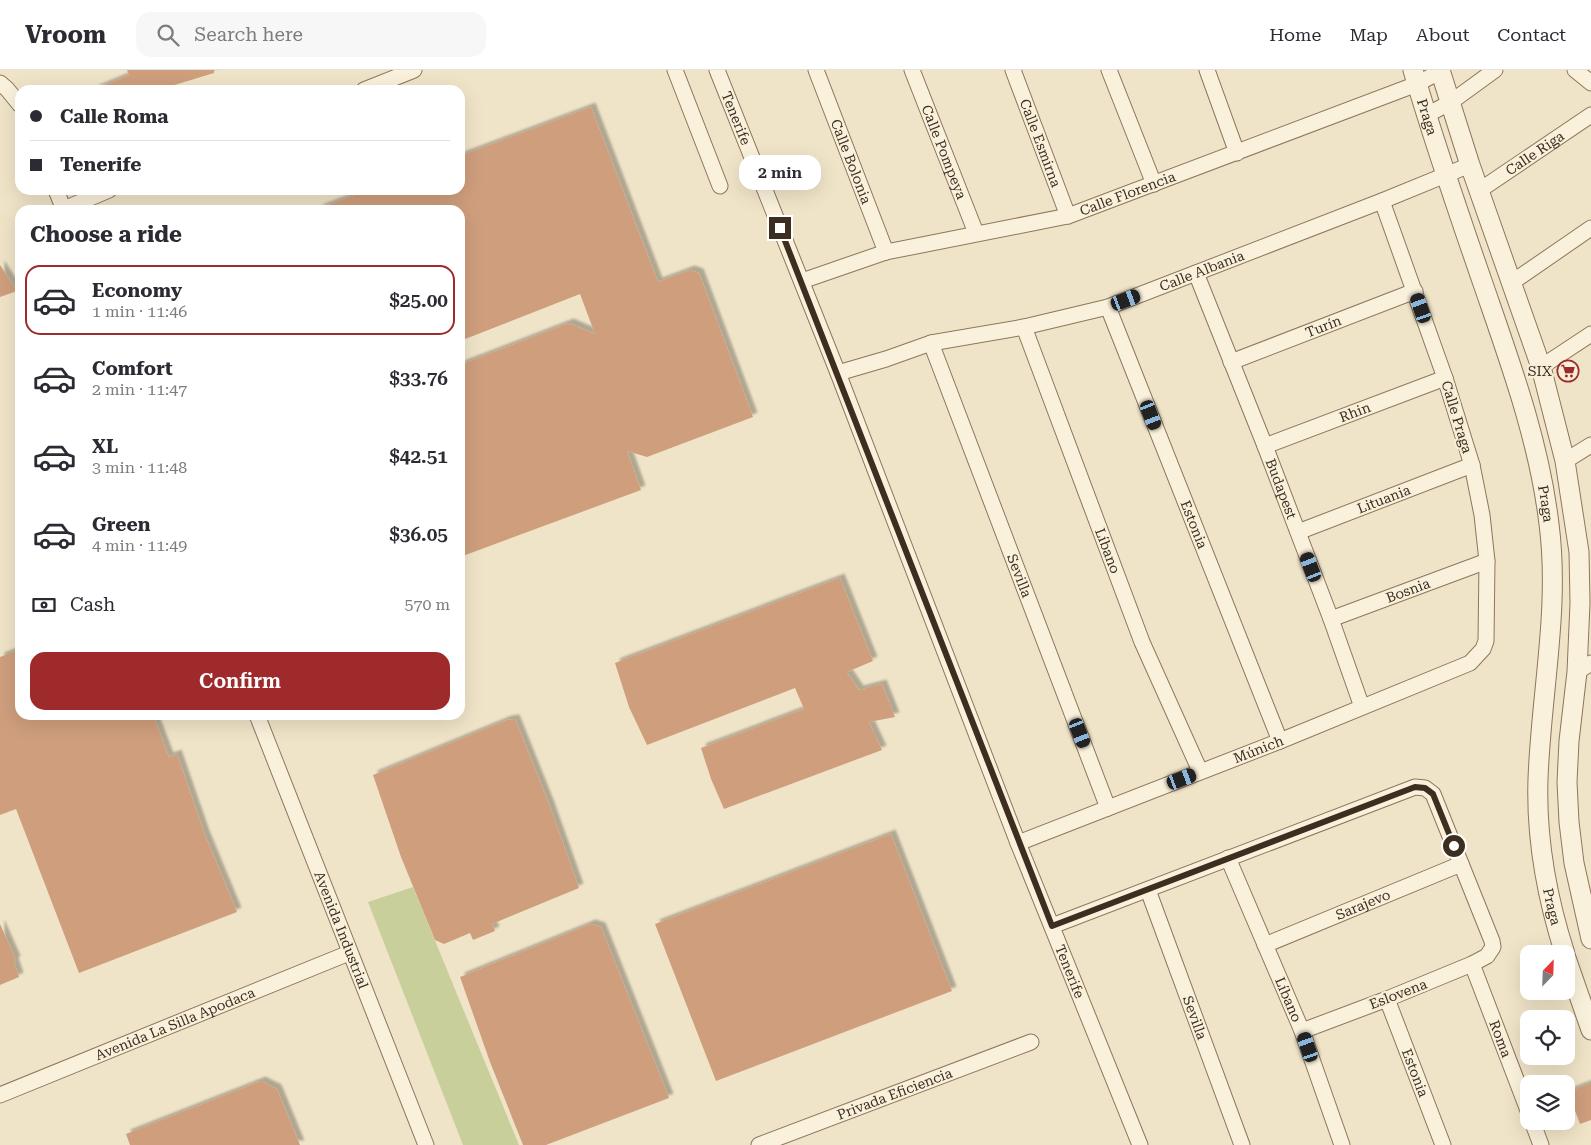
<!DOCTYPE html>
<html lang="en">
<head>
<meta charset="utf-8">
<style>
  :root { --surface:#fff; --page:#f7f7f7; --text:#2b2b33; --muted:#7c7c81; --line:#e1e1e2; --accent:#9e2a2b }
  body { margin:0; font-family:"Roboto Serif",serif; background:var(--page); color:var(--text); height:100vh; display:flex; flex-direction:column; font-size:19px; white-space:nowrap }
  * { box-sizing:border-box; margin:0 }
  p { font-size:16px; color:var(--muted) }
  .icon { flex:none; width:28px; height:28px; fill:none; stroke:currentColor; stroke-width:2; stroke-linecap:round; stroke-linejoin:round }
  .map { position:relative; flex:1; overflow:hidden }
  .sheet { position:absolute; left:15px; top:135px; width:450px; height:515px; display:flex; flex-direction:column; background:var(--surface); border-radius:15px; box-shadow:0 5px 20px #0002 }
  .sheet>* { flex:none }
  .banner { position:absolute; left:15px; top:15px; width:450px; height:110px; border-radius:15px; box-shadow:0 5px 20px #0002; display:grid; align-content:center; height:110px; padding:0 15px; background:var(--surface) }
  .needle { width:32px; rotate:23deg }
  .fabs { position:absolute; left:1520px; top:875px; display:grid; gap:10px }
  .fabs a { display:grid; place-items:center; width:55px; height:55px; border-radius:10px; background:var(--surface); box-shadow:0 5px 20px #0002; font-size:25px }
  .end { position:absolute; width:22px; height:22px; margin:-11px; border:6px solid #3d2e20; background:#fff; box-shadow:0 0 0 2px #fff }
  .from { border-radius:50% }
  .bubble { position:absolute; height:35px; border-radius:15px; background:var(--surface); box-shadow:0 5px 20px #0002; font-size:16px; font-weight:600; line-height:35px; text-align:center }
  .car { position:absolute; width:15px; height:30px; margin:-15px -8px; border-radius:6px; box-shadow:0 0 4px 1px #0007; background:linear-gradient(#222 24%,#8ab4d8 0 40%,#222 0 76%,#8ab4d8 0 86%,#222 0) }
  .banner b { display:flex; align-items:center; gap:18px; height:48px; font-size:19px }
  .banner b+b { border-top:1px solid var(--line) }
  .banner i { width:12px; height:12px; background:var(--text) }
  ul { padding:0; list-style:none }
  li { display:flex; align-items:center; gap:15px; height:70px; margin:0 10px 8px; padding:0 5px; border:2px solid transparent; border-radius:15px }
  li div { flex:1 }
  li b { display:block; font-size:19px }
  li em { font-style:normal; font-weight:600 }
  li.selected { border-color:var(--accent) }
  li>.icon { width:45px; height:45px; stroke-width:1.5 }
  h2 { padding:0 15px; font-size:22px; line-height:60px }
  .pay { display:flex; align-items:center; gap:12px; height:55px; padding:0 15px; font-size:19px }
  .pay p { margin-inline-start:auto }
  .cta { display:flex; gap:10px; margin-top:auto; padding:10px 15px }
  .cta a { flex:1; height:58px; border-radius:15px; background:var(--accent); color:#fff; font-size:20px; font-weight:600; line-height:58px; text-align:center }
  header { display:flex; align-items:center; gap:30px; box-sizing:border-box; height:70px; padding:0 25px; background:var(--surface); border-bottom:1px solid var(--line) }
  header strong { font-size:24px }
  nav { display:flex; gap:28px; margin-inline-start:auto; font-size:18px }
  .search { width:350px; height:45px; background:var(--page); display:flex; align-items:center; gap:12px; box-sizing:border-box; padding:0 18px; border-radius:15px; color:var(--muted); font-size:19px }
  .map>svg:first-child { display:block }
  .green { fill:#c9cf9b }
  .building { fill:#cf9f7d; filter:url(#shadow) }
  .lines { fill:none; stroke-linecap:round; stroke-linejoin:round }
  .minor-casing { stroke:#8d765c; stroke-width:17 }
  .tertiary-casing { stroke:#8d765c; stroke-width:21 }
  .minor { stroke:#faf1dc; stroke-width:15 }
  .tertiary { stroke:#faf1dc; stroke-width:19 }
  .route { stroke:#3d2e20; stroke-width:6 }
  .labels { text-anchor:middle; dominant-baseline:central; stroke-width:4.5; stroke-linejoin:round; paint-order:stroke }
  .street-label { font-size:14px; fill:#3d2e20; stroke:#f7eed8 }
  .poi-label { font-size:14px; fill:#3d2e20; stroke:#f7eed8; text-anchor:end }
</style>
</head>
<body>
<header>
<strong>Vroom</strong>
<div class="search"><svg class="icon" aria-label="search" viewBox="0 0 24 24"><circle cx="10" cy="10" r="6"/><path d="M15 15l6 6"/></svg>Search here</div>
<nav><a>Home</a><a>Map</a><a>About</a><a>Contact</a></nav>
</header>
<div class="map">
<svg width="1591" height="1075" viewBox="0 0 1591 1075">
  <defs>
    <filter id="shadow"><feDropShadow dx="4.5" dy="-4.5" stdDeviation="1" flood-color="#0004"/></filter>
  </defs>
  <rect width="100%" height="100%" fill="#f0e4c8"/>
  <!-- green -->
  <path class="green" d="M 413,817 L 519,1075 L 463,1075 L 368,832 Z"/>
  <!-- building -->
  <path class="building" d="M 127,0 L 214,0 L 214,3 L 158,20 L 93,20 L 129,5 Z
    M 591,37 L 658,212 L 690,200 L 699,203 L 753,347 L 647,387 L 627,381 L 641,420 L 460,487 L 460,295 L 569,253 L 595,264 L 580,224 L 460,271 L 460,140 L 318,140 L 318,139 L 368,120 L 460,120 L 460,86 Z
    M 0,195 L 17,221 L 0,227 Z
    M 840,508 L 873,591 L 847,602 L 859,620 L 882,614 L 895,647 L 869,652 L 882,680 L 724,739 L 711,709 L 701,678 L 804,639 L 795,618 L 647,675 L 629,637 L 615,593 Z
    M 20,579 L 20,645 L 153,645 L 169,687 L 177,684 L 205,765 L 237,842 L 79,903 L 16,739 L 0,745 L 0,587 Z
    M 515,649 L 549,734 L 579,818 L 492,854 L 495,861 L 473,870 L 470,863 L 444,874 L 435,870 L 401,787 L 373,705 L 507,650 Z
    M 891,764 L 952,921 L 716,1011 L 655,854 Z
    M 0,854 L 16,890 L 14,892 L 19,907 L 0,915 Z
    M 591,854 L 601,857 L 669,1028 L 546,1075 L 523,1075 L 490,992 L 460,907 Z
    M 261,1011 L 277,1019 L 300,1075 L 130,1075 L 126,1064 Z
    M 1591,1013 L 1591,1050 L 1580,1054 L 1568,1022 Z"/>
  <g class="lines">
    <!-- minor casing -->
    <g class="minor-casing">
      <g id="minor">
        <path d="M 675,0 L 720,116"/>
        <path id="s1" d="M 717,0 L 838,303 L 1018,773 L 1140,1075"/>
        <path id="s2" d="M 816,0 L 886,182"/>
        <path id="s3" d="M 912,0 L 976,163"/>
        <path id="s4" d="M 1013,0 L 1068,146"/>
        <path d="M 1109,0 L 1154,114"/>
        <path d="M 1207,0 L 1237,83"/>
        <path d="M 1575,0 L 1591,13"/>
        <path d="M 0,13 L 7,19 L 20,35"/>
        <path d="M 364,20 L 414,0"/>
        <path d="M 1427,45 L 1451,32 L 1495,0"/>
        <path d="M 56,120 L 64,140"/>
        <path id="s5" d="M 1480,120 L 1591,45"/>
        <path d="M 64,139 L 109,120"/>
        <path id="s6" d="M 1196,203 L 1265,376 L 1331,549 L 1362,637"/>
        <path id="s7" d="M 802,211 L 886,182 L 1068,146 L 1417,14 L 1441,1"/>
        <path d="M 1511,213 L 1591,158"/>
        <path id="s8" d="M 1108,237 L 1280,671"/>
        <path id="s9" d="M 1024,257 L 1142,572 L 1200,701"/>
        <path id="s10" d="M 931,273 L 1108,738"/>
        <path id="s11" d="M 1231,292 L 1415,221"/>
        <path d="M 1541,297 L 1591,264"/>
        <path id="s12" d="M 838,303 L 886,289 L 931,273 L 1024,257 L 1108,237 L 1382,131 L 1470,95"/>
        <path id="s13" d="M 1265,376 L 1445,308"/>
        <path d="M 1565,391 L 1591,375"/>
        <path id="s14" d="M 1298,462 L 1472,395"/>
        <path id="s15" d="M 1331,549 L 1487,491"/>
        <path d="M 1577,602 L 1591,593"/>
        <path id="s16" d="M 257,645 L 426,1075"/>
        <path id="s17" d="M 1018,773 L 1280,671 L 1470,593 L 1483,579 L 1486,571 L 1487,491 L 1482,445 L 1472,395 L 1445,308 L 1382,131"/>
        <path id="s18" d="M 1228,788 L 1302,961 L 1342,1075"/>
        <path id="s19" d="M 1148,820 L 1242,1075"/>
        <path d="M 1052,856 L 1415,717 L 1425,718 L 1433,724 L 1492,871 L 1493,877 L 1487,886 L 1472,894 L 1387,929 L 1302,961"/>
        <path id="s20" d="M 1265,875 L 1461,794"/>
        <path id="s21" d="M 1472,894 L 1529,1043"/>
        <path id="s22" d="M 1387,929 L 1443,1075"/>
        <path id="s23" d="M 0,1025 L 349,883"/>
        <path d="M 1532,1051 L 1541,1075"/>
        <path id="s24" d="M 759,1075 L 1031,972"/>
      </g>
    </g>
    <!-- tertiary casing -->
    <g class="tertiary-casing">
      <g id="tertiary">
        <path id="s25" d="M 1413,0 C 1436,79 1463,156 1490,234 C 1515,306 1540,378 1549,454 C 1560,539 1541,623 1538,709 C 1536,767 1547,828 1565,884"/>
        <path d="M 1440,0 L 1470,95 L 1541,297 L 1565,391 L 1579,482 L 1580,533 L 1577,602 L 1569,671 L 1567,712 L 1569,752 L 1574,793 L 1591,869"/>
        <path d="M 1566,888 L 1591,960"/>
      </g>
    </g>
    <!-- minor -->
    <use href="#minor" class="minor"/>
    <!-- tertiary -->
    <use href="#tertiary" class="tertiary"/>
  </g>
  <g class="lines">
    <!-- route -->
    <path class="route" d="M 780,158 L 1052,856 L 1415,717 L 1425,718 L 1433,724 L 1454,776"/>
  </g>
  <!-- icons -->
  <defs>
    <g id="supermarket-ring" transform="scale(1.125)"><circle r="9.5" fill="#f7eed8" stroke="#9e2a2b" stroke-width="1.5"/><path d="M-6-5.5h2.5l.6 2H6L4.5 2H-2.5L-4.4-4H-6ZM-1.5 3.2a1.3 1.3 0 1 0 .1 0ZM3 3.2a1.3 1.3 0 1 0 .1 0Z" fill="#9e2a2b"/></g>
  </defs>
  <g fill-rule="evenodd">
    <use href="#supermarket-ring" x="1568" y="301"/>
  </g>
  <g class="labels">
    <!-- street labels -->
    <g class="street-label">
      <text stroke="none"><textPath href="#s25" startOffset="49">Praga</textPath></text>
      <text stroke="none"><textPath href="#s1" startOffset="52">Tenerife</textPath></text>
      <text stroke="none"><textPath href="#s4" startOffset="78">Calle Esmirna</textPath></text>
      <text stroke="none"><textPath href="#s3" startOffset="88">Calle Pompeya</textPath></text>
      <text stroke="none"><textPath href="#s5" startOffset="66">Calle Riga</textPath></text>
      <text stroke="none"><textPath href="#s2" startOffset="98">Calle Bolonia</textPath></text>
      <text stroke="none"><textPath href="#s7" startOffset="338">Calle Florencia</textPath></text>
      <text stroke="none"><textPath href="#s12" startOffset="379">Calle Albania</textPath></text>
      <text stroke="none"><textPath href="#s11" startOffset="99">Turín</textPath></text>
      <text stroke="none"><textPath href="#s13" startOffset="96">Rhin</textPath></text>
      <text transform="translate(1457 347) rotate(73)">Calle Praga</text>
      <text stroke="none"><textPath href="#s6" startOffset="232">Budapest</textPath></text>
      <text stroke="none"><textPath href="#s14" startOffset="92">Lituania</textPath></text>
      <text stroke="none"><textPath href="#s25" startOffset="454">Praga</textPath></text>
      <text stroke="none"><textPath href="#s8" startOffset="234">Estonia</textPath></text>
      <text stroke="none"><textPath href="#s9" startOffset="239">Líbano</textPath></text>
      <text stroke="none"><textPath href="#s10" startOffset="249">Sevilla</textPath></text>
      <text stroke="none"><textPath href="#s15" startOffset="82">Bosnia</textPath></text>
      <text stroke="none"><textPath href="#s17" startOffset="258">Múnich</textPath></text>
      <text stroke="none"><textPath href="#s20" startOffset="106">Sarajevo</textPath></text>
      <text stroke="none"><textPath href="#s25" startOffset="859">Praga</textPath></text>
      <text stroke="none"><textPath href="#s16" startOffset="231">Avenida Industrial</textPath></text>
      <text stroke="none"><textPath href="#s1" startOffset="968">Tenerife</textPath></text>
      <text transform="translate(1398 924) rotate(-21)">Eslovena</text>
      <text stroke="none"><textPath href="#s18" startOffset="154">Líbano</textPath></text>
      <text stroke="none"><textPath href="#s19" startOffset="136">Sevilla</textPath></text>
      <text stroke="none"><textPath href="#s23" startOffset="189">Avenida La Silla Apodaca</textPath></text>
      <text stroke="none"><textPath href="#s21" startOffset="80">Roma</textPath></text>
      <text stroke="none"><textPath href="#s22" startOffset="79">Estonia</textPath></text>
      <text stroke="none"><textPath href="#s24" startOffset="145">Privada Eficiencia</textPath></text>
    </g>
    <!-- poi labels -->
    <g class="poi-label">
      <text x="1552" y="301">SIX</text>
    </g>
  </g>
</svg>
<div class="fabs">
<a><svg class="needle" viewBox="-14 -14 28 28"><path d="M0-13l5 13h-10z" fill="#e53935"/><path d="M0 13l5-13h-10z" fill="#7c7c81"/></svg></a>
<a><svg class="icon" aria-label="locate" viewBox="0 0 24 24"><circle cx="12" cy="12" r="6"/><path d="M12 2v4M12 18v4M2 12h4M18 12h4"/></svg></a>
<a><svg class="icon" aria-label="layers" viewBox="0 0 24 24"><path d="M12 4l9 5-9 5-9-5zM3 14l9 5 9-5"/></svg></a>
</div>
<i class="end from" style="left:1454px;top:776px"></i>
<i class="end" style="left:780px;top:158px"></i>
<div class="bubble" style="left:739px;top:85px;width:82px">2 min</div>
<i class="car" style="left:1126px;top:230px;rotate:69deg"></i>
<i class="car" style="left:1421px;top:238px;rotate:341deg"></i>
<i class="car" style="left:1151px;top:345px;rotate:159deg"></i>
<i class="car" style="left:1311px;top:497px;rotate:339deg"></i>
<i class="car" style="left:1080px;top:663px;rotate:159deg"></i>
<i class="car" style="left:1182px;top:709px;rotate:69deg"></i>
<i class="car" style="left:1308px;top:977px;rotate:341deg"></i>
<div class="banner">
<b><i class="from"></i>Calle Roma</b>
<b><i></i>Tenerife</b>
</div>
<section class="sheet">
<h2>Choose a ride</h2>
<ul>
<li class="selected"><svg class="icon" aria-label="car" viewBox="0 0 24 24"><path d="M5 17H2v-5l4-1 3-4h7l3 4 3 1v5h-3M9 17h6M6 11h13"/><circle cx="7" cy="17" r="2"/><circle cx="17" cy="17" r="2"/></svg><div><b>Economy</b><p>1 min · 11:46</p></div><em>$25.00</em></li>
<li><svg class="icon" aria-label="car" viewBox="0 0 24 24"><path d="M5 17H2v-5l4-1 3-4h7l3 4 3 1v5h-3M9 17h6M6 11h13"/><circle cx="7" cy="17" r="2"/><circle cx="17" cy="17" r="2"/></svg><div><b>Comfort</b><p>2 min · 11:47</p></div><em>$33.76</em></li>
<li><svg class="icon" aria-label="car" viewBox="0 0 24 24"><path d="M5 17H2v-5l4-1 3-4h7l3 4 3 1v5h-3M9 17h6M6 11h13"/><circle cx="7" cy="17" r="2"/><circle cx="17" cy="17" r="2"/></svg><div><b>XL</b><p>3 min · 11:48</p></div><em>$42.51</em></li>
<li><svg class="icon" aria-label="car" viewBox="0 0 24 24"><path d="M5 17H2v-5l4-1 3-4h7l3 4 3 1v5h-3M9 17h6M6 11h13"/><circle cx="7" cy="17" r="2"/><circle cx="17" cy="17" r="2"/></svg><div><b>Green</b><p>4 min · 11:49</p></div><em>$36.05</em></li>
</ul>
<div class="pay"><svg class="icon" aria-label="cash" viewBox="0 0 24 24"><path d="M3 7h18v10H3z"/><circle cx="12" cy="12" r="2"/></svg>Cash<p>570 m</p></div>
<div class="cta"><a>Confirm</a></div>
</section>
</div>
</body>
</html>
